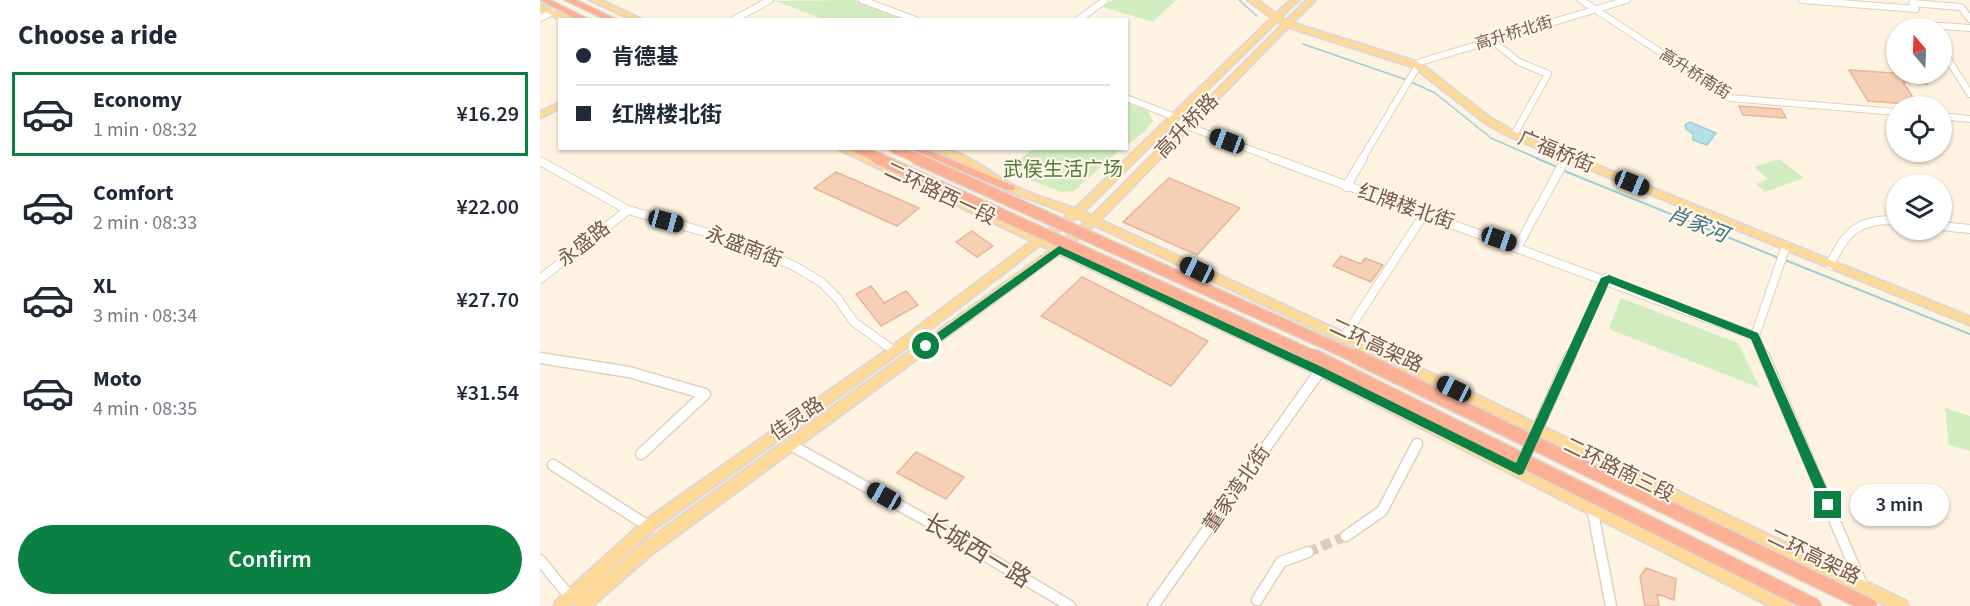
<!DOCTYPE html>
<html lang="en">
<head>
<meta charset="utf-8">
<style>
  :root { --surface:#fff; --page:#f6f6f7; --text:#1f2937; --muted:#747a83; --line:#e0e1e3; --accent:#0b8043 }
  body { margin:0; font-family:"Source Sans 3","Noto Sans SC",sans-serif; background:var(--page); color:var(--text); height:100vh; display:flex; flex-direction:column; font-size:22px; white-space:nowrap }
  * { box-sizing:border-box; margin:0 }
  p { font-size:20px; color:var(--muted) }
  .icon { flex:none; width:33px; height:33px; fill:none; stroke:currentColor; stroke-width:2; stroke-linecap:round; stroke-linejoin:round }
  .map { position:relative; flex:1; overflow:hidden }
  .details { display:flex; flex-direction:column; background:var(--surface); width:540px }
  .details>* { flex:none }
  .banner { position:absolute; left:18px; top:18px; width:570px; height:132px; border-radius:0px; box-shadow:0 2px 4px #0004; display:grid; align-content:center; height:132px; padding:0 18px; background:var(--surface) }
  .needle { width:39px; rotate:341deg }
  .controls { position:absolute; left:1346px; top:18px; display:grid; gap:12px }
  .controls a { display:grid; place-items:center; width:66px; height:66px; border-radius:50%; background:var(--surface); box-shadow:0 2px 4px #0004; font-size:30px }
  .end { position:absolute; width:27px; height:27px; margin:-14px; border:8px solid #0b8043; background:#fff; box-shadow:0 0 0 3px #fff }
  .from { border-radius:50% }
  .bubble { position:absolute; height:42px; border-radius:21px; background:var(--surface); box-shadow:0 2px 4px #0004; font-size:20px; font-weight:600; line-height:42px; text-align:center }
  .car { position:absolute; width:18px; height:36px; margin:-18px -9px; border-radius:8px; box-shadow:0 0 4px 2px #0007; background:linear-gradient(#222 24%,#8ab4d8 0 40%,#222 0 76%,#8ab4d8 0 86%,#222 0) }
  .banner b { display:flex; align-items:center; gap:21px; height:57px; font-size:22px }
  .banner b+b { border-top:2px solid var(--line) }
  .banner i { width:15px; height:15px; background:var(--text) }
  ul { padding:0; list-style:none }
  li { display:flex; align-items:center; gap:18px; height:84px; margin:0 12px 9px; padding:0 6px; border:3px solid transparent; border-radius:0px }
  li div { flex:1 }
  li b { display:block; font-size:22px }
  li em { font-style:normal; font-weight:600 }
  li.active { border-color:var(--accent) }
  li>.icon { width:54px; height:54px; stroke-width:1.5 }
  h2 { padding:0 18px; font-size:27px; line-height:72px }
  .button { display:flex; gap:12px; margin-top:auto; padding:12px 18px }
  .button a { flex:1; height:69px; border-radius:36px; background:var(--accent); color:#fff; font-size:24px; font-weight:600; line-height:69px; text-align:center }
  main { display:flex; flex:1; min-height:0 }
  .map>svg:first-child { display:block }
  .green { fill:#d1ecbf }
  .water { fill:#b5e0e8; stroke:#9bd0da; stroke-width:1.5 }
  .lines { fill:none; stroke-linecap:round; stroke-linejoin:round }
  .stream-far1 { stroke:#9bd0da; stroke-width:1.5 }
  .stream { stroke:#9bd0da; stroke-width:2 }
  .building { fill:#f5d0b7; stroke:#e8b697; stroke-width:1.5 }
  .minor-tunnel { stroke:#dcccba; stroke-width:10; stroke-dasharray:10 5; stroke-linecap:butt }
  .minor-far2-casing { stroke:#e2cfbd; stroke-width:8 }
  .minor-far1-casing { stroke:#e2cfbd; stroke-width:10 }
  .minor-casing { stroke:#e2cfbd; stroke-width:13 }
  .major-casing { stroke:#ded7d3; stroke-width:4 }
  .highway-casing { stroke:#ded7d3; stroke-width:3 }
  .minor-far2 { stroke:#fff; stroke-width:6 }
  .minor-far1 { stroke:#fff; stroke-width:8 }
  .minor { stroke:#fff; stroke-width:10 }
  .major { fill:#ffd997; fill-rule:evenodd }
  .highway { fill:#fcb094; fill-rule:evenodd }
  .highway-bridge-far2-casing { stroke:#ded7d3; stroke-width:11; stroke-linecap:butt }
  .highway-bridge-far1-casing { stroke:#ded7d3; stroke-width:14; stroke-linecap:butt }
  .highway-bridge-casing { stroke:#ded7d3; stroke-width:17; stroke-linecap:butt }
  .highway-bridge-far2 { stroke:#fcb094; stroke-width:9 }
  .highway-bridge-far1 { stroke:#fcb094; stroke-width:11 }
  .highway-bridge { stroke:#fcb094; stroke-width:14 }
  .route { fill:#0b8043 }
  .labels { text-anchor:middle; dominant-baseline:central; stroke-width:4.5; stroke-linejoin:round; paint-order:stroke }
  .far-street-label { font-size:16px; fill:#765847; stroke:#fff6e9 }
  .street-label { font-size:20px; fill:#765847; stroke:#fff6e9 }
  .park-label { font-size:20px; fill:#507d3e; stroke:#fff6e9 }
  .water-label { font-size:21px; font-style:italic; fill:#3c7884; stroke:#fff6e9 }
  .near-street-label { font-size:24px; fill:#765847; stroke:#fff6e9 }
</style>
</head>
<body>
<main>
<section class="details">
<h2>Choose a ride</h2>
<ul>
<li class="active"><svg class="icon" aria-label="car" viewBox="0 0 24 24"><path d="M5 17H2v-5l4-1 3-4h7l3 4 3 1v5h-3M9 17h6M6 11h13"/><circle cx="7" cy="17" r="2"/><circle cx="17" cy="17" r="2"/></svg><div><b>Economy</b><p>1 min · 08:32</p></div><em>¥16.29</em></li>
<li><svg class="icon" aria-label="car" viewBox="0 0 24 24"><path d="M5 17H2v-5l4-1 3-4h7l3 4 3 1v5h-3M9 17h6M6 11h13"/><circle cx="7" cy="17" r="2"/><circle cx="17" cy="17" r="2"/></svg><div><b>Comfort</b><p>2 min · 08:33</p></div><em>¥22.00</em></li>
<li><svg class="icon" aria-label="car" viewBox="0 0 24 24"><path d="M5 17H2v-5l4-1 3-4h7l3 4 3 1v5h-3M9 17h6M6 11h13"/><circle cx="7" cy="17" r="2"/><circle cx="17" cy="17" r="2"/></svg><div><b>XL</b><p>3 min · 08:34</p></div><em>¥27.70</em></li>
<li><svg class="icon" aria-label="car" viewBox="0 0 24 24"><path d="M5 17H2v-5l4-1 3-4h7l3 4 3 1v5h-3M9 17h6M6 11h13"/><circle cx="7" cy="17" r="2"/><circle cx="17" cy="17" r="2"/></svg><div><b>Moto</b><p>4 min · 08:35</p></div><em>¥31.54</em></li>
</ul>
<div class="button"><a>Confirm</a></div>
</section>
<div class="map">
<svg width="1430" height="606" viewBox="0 0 1430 606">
  <rect width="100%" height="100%" fill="#fef3e1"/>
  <!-- green -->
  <path class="green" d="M 315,0 L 368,19 L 283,19 L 236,1 Z
    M 572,0 L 636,0 L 613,22 L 563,7 Z
    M 587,103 L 608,111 L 613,121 L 603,133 L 587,145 Z
    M 493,149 L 493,148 L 581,149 L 534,191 L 521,192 L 465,170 Z
    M 1239,159 L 1264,178 L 1225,192 L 1216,184 L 1228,179 L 1214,167 Z
    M 1081,298 L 1198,343 L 1220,388 L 1069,329 Z
    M 1405,408 L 1430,416 L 1430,451 L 1409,445 Z"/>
  <!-- water -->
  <path class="water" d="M 1150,122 L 1176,133 L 1167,145 L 1153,140 L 1153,134 L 1146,129 L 1145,125 Z"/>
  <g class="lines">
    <!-- stream-far1 -->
    <path class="stream-far1" d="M 699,0 L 717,16
      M 763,44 L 867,80 L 895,93 L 951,138 L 999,159"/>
    <!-- stream -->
    <path class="stream" d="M 996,158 L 1017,167
      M 1022,170 L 1239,258
      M 1245,260 L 1430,334"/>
  </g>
  <!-- building -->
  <path class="building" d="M 1309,70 L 1381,75 L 1387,84 L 1363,82 L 1378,105 L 1328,101 Z
    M 1199,106 L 1241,109 L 1246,118 L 1203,115 Z
    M 296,172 L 379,208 L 357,226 L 274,188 Z
    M 629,178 L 700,208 L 657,255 L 583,222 Z
    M 432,231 L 453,246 L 437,257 L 416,242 Z
    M 801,256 L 821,264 L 825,258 L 843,265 L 831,282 L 793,266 Z
    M 542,277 L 668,341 L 631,386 L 501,316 Z
    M 331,286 L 344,303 L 366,291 L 378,305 L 341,326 L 316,294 Z
    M 376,452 L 424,477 L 406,499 L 357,473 Z
    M 1106,568 L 1136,579 L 1134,600 L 1117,594 L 1119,606 L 1105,606 L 1100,577 Z"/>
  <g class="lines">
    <!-- minor-tunnel -->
    <path class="minor-tunnel" d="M 768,552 L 806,536"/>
    <!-- minor-far2 casing -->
    <g class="minor-far2-casing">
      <path id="minor-far2" d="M 322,0 L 376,20
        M 1041,0 L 1190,98 L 1356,112
        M 1262,0 L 1376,9
        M 1372,3 L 1421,7 L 1430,19
        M 0,18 L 13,12
        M 193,20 L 230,0
        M 538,20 L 565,0
        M 1386,25 L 1430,28
        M 951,40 L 979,62 L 1008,74 L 974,135
        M 1401,48 L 1430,94
        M 586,98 L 635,117
        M 1401,116 L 1430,119
        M 647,126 L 736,159
        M 822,159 L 880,62 L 1087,0
        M 1025,159 L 1026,157"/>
    </g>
    <!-- minor-far1 casing -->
    <g class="minor-far1-casing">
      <path id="minor-far1" d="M 732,158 L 1215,336 L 1224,358
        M 0,161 L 88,210 L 204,243 L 256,267 L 281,282 L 298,299 L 314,322 L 354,351
        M 806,187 L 823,158
        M 1401,226 L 1430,229
        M 978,246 L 1026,158
        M 1290,265 C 1305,232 1318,219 1356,220
        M 0,279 L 88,210
        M 1215,336 L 1246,246
        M 804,337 L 885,213
        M 1030,358 L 1066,278"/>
    </g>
    <!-- minor casing -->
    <g class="minor-casing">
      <path id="minor" d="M 1224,356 L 1323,587
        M 0,358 L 89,372 L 165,394 L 101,454
        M 249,444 L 382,518 L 530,606
        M 982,463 L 1030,356
        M 13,465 L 108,526
        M 1052,508 L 1071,606
        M 806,536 L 842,511 L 877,444
        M 0,560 L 30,597
        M 717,600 L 741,562 L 768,552
        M 613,606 L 780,371"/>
    </g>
    <!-- major casing -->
    <g class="major-casing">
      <path id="major" d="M 50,0 L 60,0 L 103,20 L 93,20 Z
        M 708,0 L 717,0 L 736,14 L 751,0 L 759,0 L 741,17 L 746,21 L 767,0 L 775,0 L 752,23 L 880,63 L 950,118 L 977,133 L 1430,317 L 1430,325 L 971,137 L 944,122 L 874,67 L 748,27 L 560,220 L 897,376 L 1366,601 L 1368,606 L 1346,606 L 889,382 L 554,225 L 526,249 L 784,368 L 1250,601 L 1252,606 L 1230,606 L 776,374 L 519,254 L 112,554 L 52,606 L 34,606 L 36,602 L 31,606 L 14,606 L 16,601 L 103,522 L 350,348 L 492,241 L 296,148 L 308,148 L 499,236 L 529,214 L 467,190 L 435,169 L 392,148 C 423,148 447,172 472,185 C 491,195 514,201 535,209 L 732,18 ZM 737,21 L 742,25 L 552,216 L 543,212 ZM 537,217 L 546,222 L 517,245 L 507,240 ZM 500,245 L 511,250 L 102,544 L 42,596 L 113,530 L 358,354 Z
        M 0,4 L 31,18 L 31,20 L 21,20 L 0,9 Z
        M 20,103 L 20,108 L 0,118 L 0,112 Z"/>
    </g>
    <!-- highway casing -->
    <g class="highway-casing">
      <path id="highway" d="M 0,0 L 10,0 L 50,20 L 38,20 Z
        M 25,0 L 36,0 L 78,20 L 66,20 Z
        M 368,148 L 383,148 L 474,186 L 475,188 L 474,190 L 466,190 Z"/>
    </g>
    <!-- minor-far2 -->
    <use href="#minor-far2" class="minor-far2"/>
    <!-- minor-far1 -->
    <use href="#minor-far1" class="minor-far1"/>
    <!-- minor -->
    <use href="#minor" class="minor"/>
    <!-- major -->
    <use href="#major" class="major"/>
    <!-- highway -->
    <use href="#highway" class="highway"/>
    <!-- highway-bridge-far2 casing -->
    <g class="highway-bridge-far2-casing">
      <path id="highway-bridge-far2" d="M 316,148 L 341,159
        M 353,148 L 378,159"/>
    </g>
    <!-- highway-bridge-far1 casing -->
    <g class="highway-bridge-far1-casing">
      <path id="highway-bridge-far1" d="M 337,158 L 777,358
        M 375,158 L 818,358"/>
    </g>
    <!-- highway-bridge casing -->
    <g class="highway-bridge-casing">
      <path id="highway-bridge" d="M 773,356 L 1275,606
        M 815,356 L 1330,606"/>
    </g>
    <!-- highway-bridge-far2 -->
    <use href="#highway-bridge-far2" class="highway-bridge-far2"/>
    <!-- highway-bridge-far1 -->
    <use href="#highway-bridge-far1" class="highway-bridge-far1"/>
    <!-- highway-bridge -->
    <use href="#highway-bridge" class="highway-bridge"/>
  </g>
  <!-- route -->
  <path class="route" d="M 519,246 L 784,368 L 976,463 L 1061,278 L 1069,275 L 1218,333 L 1294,505 L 1292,509 L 1283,509 L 1211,339 L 1069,283 L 983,474 L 979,475 L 776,374 L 520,254 L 390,349 L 383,349 L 383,343 Z"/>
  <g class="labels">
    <!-- far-street labels -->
    <g class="far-street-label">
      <text transform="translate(974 33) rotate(-17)">高升桥北街</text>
      <text transform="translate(1155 74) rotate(32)">高升桥南街</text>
    </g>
    <!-- street labels -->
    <g class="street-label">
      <text transform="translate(647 126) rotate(-46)">高升桥路</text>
      <text transform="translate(1016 152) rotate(22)">广福桥街</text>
      <text transform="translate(400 194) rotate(25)">二环路西一段</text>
      <text transform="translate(866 207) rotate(19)">红牌楼北街</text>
      <text transform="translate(44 244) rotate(-38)">永盛路</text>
      <text transform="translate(204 247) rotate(21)">永盛南街</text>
      <text transform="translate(836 346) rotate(25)">二环高架路</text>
      <text transform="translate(257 419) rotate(-35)">佳灵路</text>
      <text transform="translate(1079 470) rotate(26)">二环路南三段</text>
      <text transform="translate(697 489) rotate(-55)">董家湾北街</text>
      <text transform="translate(1274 557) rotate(26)">二环高架路</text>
    </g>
    <!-- park labels -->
    <g class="park-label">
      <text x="523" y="170">武侯生活广场</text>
    </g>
    <!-- water labels -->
    <g class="water-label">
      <text transform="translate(1158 224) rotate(22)">肖家河</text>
    </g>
    <!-- near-street labels -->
    <g class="near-street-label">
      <text transform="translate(437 551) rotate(31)">长城西一路</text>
    </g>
  </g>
</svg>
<div class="controls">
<a><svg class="needle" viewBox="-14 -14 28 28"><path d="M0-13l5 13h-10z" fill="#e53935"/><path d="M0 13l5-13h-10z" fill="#747a83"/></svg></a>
<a><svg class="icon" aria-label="locate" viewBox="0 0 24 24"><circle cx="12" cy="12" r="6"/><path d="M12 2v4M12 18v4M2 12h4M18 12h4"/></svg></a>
<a><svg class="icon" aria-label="layers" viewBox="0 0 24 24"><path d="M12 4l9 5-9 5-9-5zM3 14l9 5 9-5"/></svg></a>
</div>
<i class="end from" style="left:386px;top:346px"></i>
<i class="end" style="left:1288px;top:505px"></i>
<div class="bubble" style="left:1310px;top:484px;width:99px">3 min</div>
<i class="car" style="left:687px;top:141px;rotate:291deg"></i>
<i class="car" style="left:1092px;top:183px;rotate:112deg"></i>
<i class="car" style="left:126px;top:221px;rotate:105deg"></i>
<i class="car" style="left:959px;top:239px;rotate:109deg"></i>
<i class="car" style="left:657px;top:270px;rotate:295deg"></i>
<i class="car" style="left:914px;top:389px;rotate:296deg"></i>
<i class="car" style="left:344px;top:496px;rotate:299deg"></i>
<div class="banner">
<b><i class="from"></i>肯德基</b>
<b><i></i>红牌楼北街</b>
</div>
</div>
</main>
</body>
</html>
